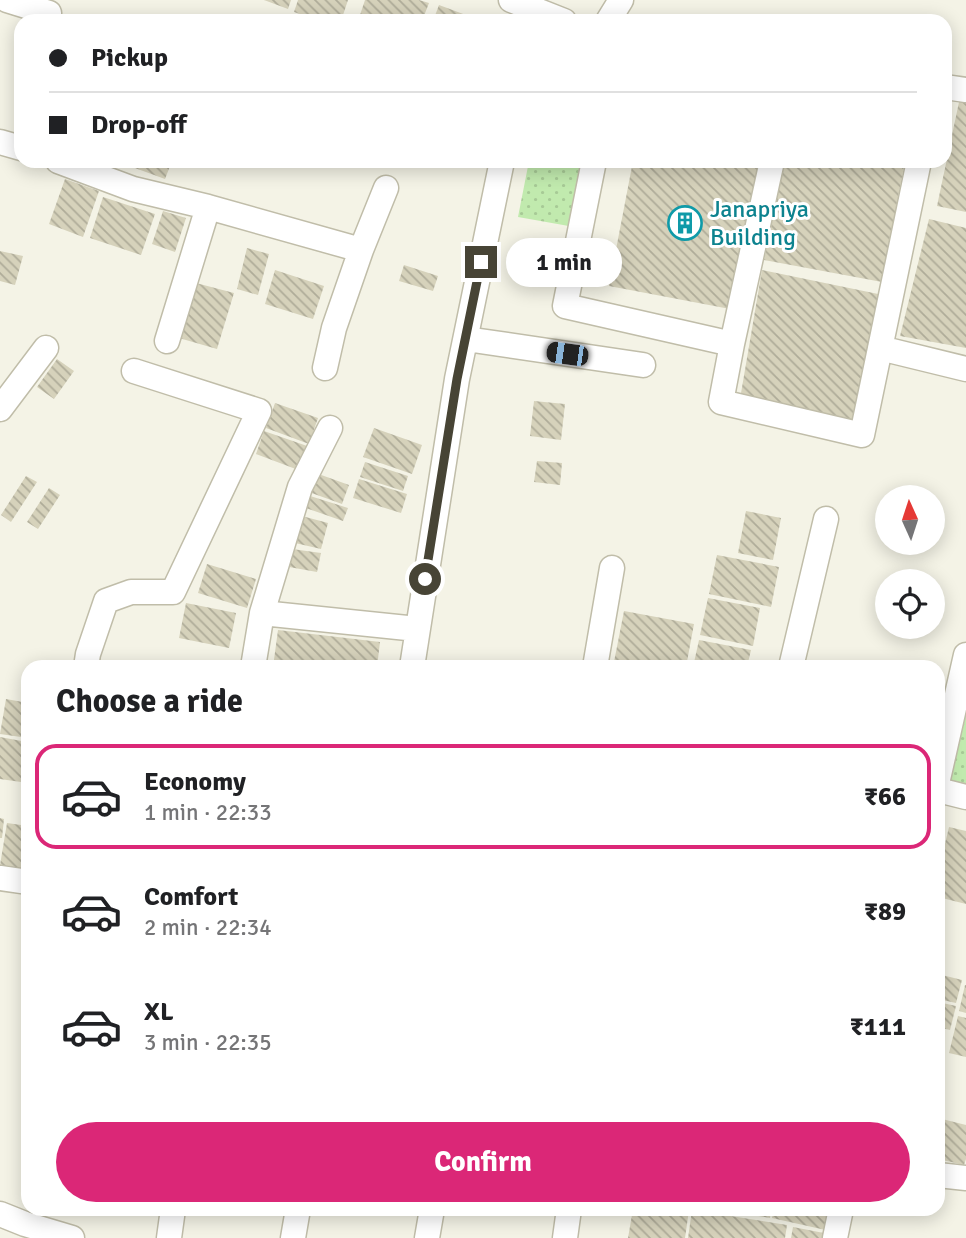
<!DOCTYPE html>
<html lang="en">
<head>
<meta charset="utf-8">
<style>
  :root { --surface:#fff; --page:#f6f6f6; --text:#202124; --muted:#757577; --line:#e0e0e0; --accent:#db2777 }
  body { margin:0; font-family:Signika,sans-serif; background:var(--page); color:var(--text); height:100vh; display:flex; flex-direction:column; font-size:26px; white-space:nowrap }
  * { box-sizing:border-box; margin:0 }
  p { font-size:23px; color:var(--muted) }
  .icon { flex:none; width:38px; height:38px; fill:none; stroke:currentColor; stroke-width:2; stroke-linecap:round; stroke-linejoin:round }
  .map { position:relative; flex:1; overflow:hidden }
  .drawer { position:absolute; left:21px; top:660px; width:924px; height:556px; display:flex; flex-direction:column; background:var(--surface); border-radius:21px; box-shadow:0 4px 18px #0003 }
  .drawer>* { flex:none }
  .guide { position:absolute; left:14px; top:14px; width:938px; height:154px; border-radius:21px; box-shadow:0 4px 18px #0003; display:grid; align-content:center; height:154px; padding:0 35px; background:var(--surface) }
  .needle { width:46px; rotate:357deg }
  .controls { position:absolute; left:875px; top:485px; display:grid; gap:14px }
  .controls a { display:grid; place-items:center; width:70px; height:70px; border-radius:50%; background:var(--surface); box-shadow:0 4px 18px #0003; font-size:35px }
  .end { position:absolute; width:32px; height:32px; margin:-16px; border:9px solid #474435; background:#fff; box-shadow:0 0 0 4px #fff }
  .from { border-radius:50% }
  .bubble { position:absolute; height:49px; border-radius:24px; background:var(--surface); box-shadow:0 4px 18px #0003; font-size:23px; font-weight:700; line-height:49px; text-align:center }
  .car { position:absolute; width:21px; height:42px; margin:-21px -10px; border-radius:9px; box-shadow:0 0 5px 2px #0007; background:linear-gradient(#222 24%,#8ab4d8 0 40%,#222 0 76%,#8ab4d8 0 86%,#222 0) }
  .guide b { display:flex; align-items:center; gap:24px; height:66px; font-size:26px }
  .guide b+b { border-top:2px solid var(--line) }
  .guide i { width:18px; height:18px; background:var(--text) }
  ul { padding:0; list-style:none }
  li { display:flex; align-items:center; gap:21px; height:105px; margin:0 14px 10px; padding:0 21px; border:4px solid transparent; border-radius:21px }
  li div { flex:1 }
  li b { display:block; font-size:26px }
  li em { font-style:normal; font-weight:700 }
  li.current { border-color:var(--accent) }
  li>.icon { width:63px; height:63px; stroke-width:1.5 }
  h2 { padding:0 35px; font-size:32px; line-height:84px }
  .primary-button { display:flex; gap:14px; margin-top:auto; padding:14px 35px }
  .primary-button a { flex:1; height:80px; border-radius:42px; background:var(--accent); color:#fff; font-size:28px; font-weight:700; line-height:80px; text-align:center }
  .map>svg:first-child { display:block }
  .park { fill:url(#park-dots) }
  .building { fill:url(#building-back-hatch) }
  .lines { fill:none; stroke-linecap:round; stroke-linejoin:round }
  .minor-casing { stroke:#c0bda9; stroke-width:27 }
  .minor { stroke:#fff; stroke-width:24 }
  .route { stroke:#474435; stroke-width:9 }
  .labels { text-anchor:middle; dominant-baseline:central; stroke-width:6; stroke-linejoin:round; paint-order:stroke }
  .culture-label { font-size:24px; fill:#0d838f; stroke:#fff; text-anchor:start }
</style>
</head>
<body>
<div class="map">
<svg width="966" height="1238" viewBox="0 0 966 1238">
  <defs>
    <pattern id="park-dots" width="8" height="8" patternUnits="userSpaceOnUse" patternTransform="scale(1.75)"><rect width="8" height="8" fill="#c1eaae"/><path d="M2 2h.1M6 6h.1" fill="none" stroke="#a7ca96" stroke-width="1.8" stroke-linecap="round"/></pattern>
    <pattern id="building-back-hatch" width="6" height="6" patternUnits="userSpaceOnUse" patternTransform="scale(1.75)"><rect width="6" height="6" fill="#d6d2bb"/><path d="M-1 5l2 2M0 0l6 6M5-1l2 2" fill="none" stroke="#afac99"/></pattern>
  </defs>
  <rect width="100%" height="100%" fill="#f4f3e6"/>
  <!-- park -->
  <path class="park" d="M 529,161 L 594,161 L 580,228 L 518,217 Z
    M 966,694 L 966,788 L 946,784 Z"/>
  <!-- building -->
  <path class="building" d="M 264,0 L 291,0 L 288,9 Z
    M 298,0 L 348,0 L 341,21 L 320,21 L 294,12 Z
    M 365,0 L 419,0 L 429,3 L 422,21 L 358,21 Z
    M 439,5 L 482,21 L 433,21 Z
    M 959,102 L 966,103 L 966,212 L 937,206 Z
    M 138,161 L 172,161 L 165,179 L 135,168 Z
    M 633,161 L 762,161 L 730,309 L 609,286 Z
    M 785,161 L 905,161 L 882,282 L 764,260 Z
    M 65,179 L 99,191 L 83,237 L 49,224 Z
    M 103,197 L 155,214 L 141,255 L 90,238 Z
    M 163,211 L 186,218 L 175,252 L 152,244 Z
    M 929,219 L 966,228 L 966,348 L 900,336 Z
    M 247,248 L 269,254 L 258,295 L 237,289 Z
    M 0,251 L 23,256 L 15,285 L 0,281 Z
    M 404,265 L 438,276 L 433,291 L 399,281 Z
    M 275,270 L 324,286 L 313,319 L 265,304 Z
    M 762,270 L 883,295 L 855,424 L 740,399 Z
    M 196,283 L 234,293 L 217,349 L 179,338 Z
    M 57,359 L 74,371 L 54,399 L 37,387 Z
    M 534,401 L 565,404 L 561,440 L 530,436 Z
    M 275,403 L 318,418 L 309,444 L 266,428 Z
    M 374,428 L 422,445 L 412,474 L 363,457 Z
    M 264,431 L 310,447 L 301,471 L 256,454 Z
    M 537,461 L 562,463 L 560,485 L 534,482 Z
    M 365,462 L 408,476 L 403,491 L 360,477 Z
    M 313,472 L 349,485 L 342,504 L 306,491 Z
    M 26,476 L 37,482 L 11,522 L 1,515 Z
    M 359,479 L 407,494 L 401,513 L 353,498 Z
    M 49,488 L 60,495 L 38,529 L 27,522 Z
    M 307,495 L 348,508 L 343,521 L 303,507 Z
    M 746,511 L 781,518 L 773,560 L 738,553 Z
    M 302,516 L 328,523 L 321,549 L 295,543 Z
    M 292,549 L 321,553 L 317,572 L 289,567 Z
    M 717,555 L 779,567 L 771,607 L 709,594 Z
    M 207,564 L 256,579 L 247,608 L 198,593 Z
    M 708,598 L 760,608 L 753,646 L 700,635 Z
    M 186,603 L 236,613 L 229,648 L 179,638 Z
    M 624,611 L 694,624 L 686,667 L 613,667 Z
    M 278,630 L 380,642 L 377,667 L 273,667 Z
    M 699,640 L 751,650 L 747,667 L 693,667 Z
    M 6,699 L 28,703 L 28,738 L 0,734 Z
    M 0,737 L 27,742 L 21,782 L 0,779 Z
    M 0,818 L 4,819 L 2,838 L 0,838 Z
    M 7,823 L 28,826 L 25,854 L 28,854 L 28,870 L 0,865 Z
    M 949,827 L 966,831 L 966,904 L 938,897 L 938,873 Z
    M 938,974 L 962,980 L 956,1003 L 938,999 Z
    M 965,985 L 966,985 L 966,1013 L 959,1011 Z
    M 938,1002 L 956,1006 L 950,1030 L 938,1027 Z
    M 958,1016 L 966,1018 L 966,1057 L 949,1053 Z
    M 938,1118 L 966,1125 L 966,1159 L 964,1165 L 938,1159 Z
    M 633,1209 L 689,1210 L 685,1238 L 628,1238 Z
    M 731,1209 L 771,1209 L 770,1218 L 731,1211 Z
    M 774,1209 L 835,1209 L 830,1231 L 772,1218 Z
    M 692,1210 L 787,1225 L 785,1238 L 688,1238 Z
    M 793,1227 L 829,1234 L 828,1238 L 791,1238 Z"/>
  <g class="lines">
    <!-- minor casing -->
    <g class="minor-casing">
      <path id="minor" d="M 7,0 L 49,13
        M 511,0 L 564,21
        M 608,21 L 621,0
        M 945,87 L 966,90
        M 0,142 L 21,148
        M 58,161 L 133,189 L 208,207 L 361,250 L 334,328 L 325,368
        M 594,161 L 565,306 L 732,344 L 772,161
        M 361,250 L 386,188
        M 466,339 L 643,365
        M 167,341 L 208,207
        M 732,344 L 721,402 L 862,435 L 919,161
        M 880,348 L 966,369
        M 0,409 L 46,348
        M 262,613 L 417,629
        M 86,667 L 88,654 L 106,601 L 131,592 L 173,592 L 259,411 L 134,371
        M 253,667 L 262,613 L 300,487 L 330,428
        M 412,667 L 457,379 L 502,161
        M 595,667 L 612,568
        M 791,667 L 826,519
        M 938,779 L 966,655
        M 938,790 L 966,797
        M 0,878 L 28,882
        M 938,1175 L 966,1178
        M 0,1214 L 25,1224 L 72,1238
        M 169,1238 L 173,1209
        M 293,1238 L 298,1209
        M 427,1238 L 432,1209
        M 565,1238 L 569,1209
        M 835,1238 L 841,1209"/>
    </g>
    <!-- minor -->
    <use href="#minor" class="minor"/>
  </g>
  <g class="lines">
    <!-- route -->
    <path class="route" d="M 425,579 L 457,379 L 481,262"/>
  </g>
  <!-- icons -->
  <defs>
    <g id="building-ring" transform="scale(1.75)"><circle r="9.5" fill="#fff" stroke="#0f9aa8" stroke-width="1.5"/><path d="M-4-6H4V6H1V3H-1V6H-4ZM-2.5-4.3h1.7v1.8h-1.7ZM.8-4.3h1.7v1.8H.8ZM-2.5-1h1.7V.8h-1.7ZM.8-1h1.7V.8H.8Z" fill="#0f9aa8"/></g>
  </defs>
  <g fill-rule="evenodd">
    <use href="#building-ring" x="685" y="223"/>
  </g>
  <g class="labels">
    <!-- culture labels -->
    <g class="culture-label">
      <text x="710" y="209">Janapriya<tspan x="710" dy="28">Building</tspan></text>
    </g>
  </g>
</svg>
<div class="controls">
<a><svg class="needle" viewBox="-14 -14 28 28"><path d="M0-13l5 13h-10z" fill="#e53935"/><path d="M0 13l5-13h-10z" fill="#757577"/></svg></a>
<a><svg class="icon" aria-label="locate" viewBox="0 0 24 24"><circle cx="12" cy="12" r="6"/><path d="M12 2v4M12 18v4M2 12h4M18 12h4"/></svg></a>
</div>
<i class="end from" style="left:425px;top:579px"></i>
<i class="end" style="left:481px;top:262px"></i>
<div class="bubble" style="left:506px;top:238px;width:116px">1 min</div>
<i class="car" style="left:567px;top:354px;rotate:278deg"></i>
<div class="guide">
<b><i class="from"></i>Pickup</b>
<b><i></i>Drop-off</b>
</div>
<section class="drawer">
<h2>Choose a ride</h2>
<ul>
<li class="current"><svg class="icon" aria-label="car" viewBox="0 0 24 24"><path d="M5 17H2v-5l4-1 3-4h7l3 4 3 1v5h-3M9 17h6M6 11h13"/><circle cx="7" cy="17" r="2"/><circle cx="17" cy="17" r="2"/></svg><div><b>Economy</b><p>1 min · 22:33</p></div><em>₹66</em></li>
<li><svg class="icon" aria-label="car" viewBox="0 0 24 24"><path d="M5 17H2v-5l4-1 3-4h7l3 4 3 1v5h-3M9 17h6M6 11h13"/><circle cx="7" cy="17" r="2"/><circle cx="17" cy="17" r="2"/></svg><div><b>Comfort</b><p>2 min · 22:34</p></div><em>₹89</em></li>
<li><svg class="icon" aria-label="car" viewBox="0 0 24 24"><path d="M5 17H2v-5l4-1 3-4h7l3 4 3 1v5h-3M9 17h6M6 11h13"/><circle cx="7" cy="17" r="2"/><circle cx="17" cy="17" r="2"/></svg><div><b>XL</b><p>3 min · 22:35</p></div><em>₹111</em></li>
</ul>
<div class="primary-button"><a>Confirm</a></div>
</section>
</div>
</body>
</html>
